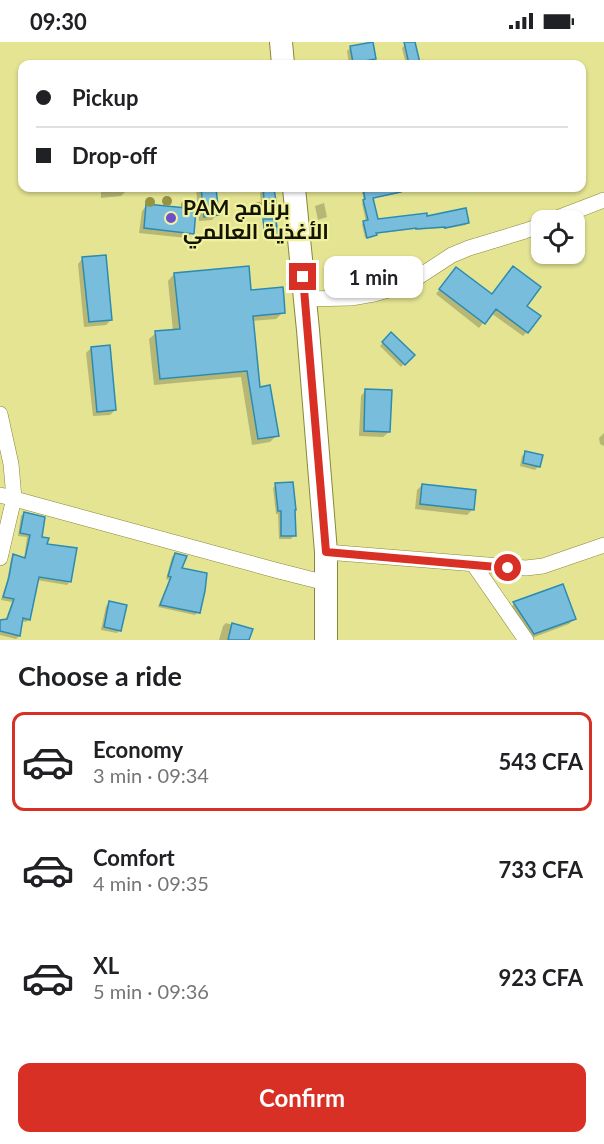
<!DOCTYPE html>
<html lang="en">
<head>
<meta charset="utf-8">
<style>
  :root { --surface:#fff; --page:#f6f6f6; --text:#202124; --muted:#757577; --line:#e0e0e0; --accent:#d93025 }
  body { margin:0; font-family:Lato,Cairo,sans-serif; background:var(--page); color:var(--text); height:100vh; display:flex; flex-direction:column; font-size:22px; white-space:nowrap }
  * { box-sizing:border-box; margin:0 }
  p { font-size:20px; color:var(--muted) }
  .icon { flex:none; width:33px; height:33px; fill:none; stroke:currentColor; stroke-width:2; stroke-linecap:round; stroke-linejoin:round }
  .map { position:relative; height:598px; overflow:hidden }
  .sheet { display:flex; flex-direction:column; background:var(--surface); flex:1 }
  .sheet>* { flex:none }
  .hud { position:absolute; left:18px; top:18px; width:568px; height:132px; border-radius:12px; box-shadow:0 2px 4px #0004; display:grid; align-content:center; height:132px; padding:0 18px; background:var(--surface) }
  .fabs { position:absolute; left:531px; top:168px; display:grid; gap:12px }
  .fabs a { display:grid; place-items:center; width:54px; height:54px; border-radius:12px; background:var(--surface); box-shadow:0 2px 4px #0004; font-size:30px }
  .end { position:absolute; width:27px; height:27px; margin:-14px; border:8px solid #d93025; background:#fff; box-shadow:0 0 0 3px #fff }
  .from { border-radius:50% }
  .bubble { position:absolute; height:42px; border-radius:12px; background:var(--surface); box-shadow:0 2px 4px #0004; font-size:20px; font-weight:700; line-height:42px; text-align:center }
  .hud b { display:flex; align-items:center; gap:21px; height:57px; font-size:22px }
  .hud b+b { border-top:2px solid var(--line) }
  .hud i { width:15px; height:15px; background:var(--text) }
  ul { padding:0; list-style:none }
  li { display:flex; align-items:center; gap:18px; height:99px; margin:0 12px 9px; padding:0 6px; border:3px solid transparent; border-radius:12px }
  li div { flex:1 }
  li b { display:block; font-size:22px }
  li em { font-style:normal; font-weight:700 }
  li.active { border-color:var(--accent) }
  li>.icon { width:54px; height:54px; stroke-width:1.5 }
  h2 { padding:0 18px; font-size:27px; line-height:72px }
  .primary-button { display:flex; gap:12px; margin-top:auto; padding:12px 18px }
  .primary-button a { flex:1; height:69px; border-radius:12px; background:var(--accent); color:#fff; font-size:24px; font-weight:700; line-height:69px; text-align:center }
  .status { display:flex; justify-content:space-between; align-items:center; height:42px; padding:0 30px; background:var(--surface); direction:ltr }
  .status svg { height:16px; fill:currentColor }
  .map>svg:first-child { display:block }
  .shadow { fill:#0003 }
  .building { fill:#79bddc; stroke:#2c8bb1; stroke-width:1.5 }
  .lines { fill:none; stroke-linecap:round; stroke-linejoin:round }
  .minor-casing { stroke:#888837; stroke-width:16 }
  .highway-casing { stroke:#888837; stroke-width:24 }
  .minor { stroke:#fff; stroke-width:15 }
  .highway { stroke:#fff; stroke-width:22 }
  .tree { fill:#949344 }
  .route { stroke:#d93025; stroke-width:8 }
  .poi-dot { fill:#6b50c9; stroke:#f1f2a0; stroke-width:2 }
  .labels { text-anchor:middle; dominant-baseline:central; stroke-width:4.5; stroke-linejoin:round; paint-order:stroke }
  .poi-label { font-size:21px; font-weight:bold; fill:#131300; stroke:#f1f2a0; text-anchor:start }
</style>
</head>
<body>
<div class="status"><b>09:30</b><svg viewBox="0 0 49 12"><path d="M0 12V9h3v3zM5 12V6h3v6zM10 12V3h3v9zM15 12V0h3v12zM26 1h20v11H26zM47 4h2v5h-2z"/></svg></div>
<div class="map">
<svg width="604" height="598" viewBox="0 0 604 598">
  <rect width="100%" height="100%" fill="#e4e493"/>
  <!-- shadow -->
  <path class="shadow" d="M 372,2 L 375,17 L 371,20 L 349,22 L 347,9 L 350,6 Z
    M 405,3 L 419,20 L 417,22 L 406,22 L 402,6 Z
    M 101,146 L 126,146 L 126,149 L 121,154 L 101,156 Z
    M 196,146 L 221,146 L 214,146 L 217,173 L 212,178 L 199,179 Z
    M 262,146 L 271,146 L 269,147 L 275,166 L 272,170 L 262,171 L 260,151 L 266,146 Z
    M 361,146 L 419,146 L 372,157 L 377,179 L 426,176 L 467,181 L 466,183 L 444,187 L 443,186 L 415,188 L 415,187 L 375,192 L 373,194 L 365,196 L 362,182 L 366,180 L 362,161 L 364,159 Z
    M 324,161 L 327,175 L 318,178 L 315,164 Z
    M 147,163 L 192,191 L 187,196 L 139,191 L 142,169 Z
    M 83,216 L 111,278 L 106,283 L 84,285 L 78,222 Z
    M 452,231 L 492,253 L 525,264 L 527,290 L 523,294 L 491,271 L 479,286 L 436,252 Z
    M 174,232 L 250,250 L 283,270 L 276,277 L 252,279 L 259,346 L 277,393 L 270,400 L 252,403 L 241,335 L 154,343 L 149,297 L 156,291 L 173,289 L 168,239 Z
    M 391,292 L 412,313 L 401,325 L 380,304 Z
    M 91,306 L 115,368 L 110,373 L 93,374 L 86,311 Z
    M 366,348 L 389,390 L 383,395 L 359,394 L 361,354 Z
    M 604,391 L 604,404 L 600,402 L 599,396 Z
    M 526,411 L 539,424 L 535,428 L 520,424 L 522,414 Z
    M 276,443 L 294,493 L 291,497 L 279,497 L 278,472 L 276,472 L 273,446 Z
    M 422,443 L 472,468 L 467,473 L 415,467 L 417,448 Z
    M 24,471 L 70,539 L 67,543 L 37,538 L 29,577 L 26,580 L 21,579 L 19,594 L 16,597 L 0,593 L 0,579 L 5,579 L 12,560 L 1,558 L 7,539 L 11,517 L 14,514 L 24,517 L 27,495 L 18,494 L 21,474 Z
    M 175,512 L 198,570 L 195,573 L 158,565 L 169,538 L 166,537 L 172,515 Z
    M 562,544 L 575,576 L 569,582 L 529,597 L 509,567 L 514,562 Z
    M 110,561 L 120,588 L 117,591 L 101,588 L 106,564 Z
    M 226,581 L 247,587 L 244,598 L 219,598 L 223,584 Z"/>
  <!-- building -->
  <path class="building" d="M 373,0 L 376,17 L 353,21 L 350,4 Z
    M 404,0 L 415,0 L 420,21 L 409,22 Z
    M 201,146 L 216,146 L 219,173 L 204,175 Z
    M 263,146 L 274,146 L 277,167 L 265,168 Z
    M 363,146 L 400,146 L 401,150 L 373,156 L 378,177 L 427,171 L 427,174 L 466,166 L 469,181 L 445,186 L 445,185 L 416,187 L 416,186 L 376,191 L 377,193 L 367,196 L 363,179 L 368,178 L 363,158 L 365,157 Z
    M 146,162 L 196,167 L 194,192 L 144,186 Z
    M 263,177 L 276,177 L 278,194 L 265,195 Z
    M 106,213 L 112,278 L 89,280 L 82,215 Z
    M 249,224 L 251,248 L 283,245 L 284,256 L 285,271 L 253,274 L 260,345 L 270,343 L 279,394 L 258,397 L 247,329 L 160,337 L 155,289 L 180,287 L 174,231 Z
    M 513,224 L 541,245 L 527,264 L 541,274 L 528,291 L 496,267 L 485,282 L 439,247 L 456,225 L 492,252 Z
    M 391,290 L 415,313 L 405,323 L 382,300 Z
    M 110,303 L 116,368 L 97,370 L 91,305 Z
    M 365,347 L 392,348 L 390,390 L 364,389 Z
    M 525,409 L 543,413 L 540,425 L 523,421 Z
    M 293,440 L 296,468 L 295,468 L 296,494 L 281,494 L 281,469 L 278,469 L 275,441 Z
    M 422,442 L 476,448 L 474,468 L 420,462 Z
    M 24,470 L 45,475 L 42,495 L 49,496 L 47,502 L 77,506 L 71,540 L 39,535 L 30,578 L 23,576 L 20,594 L 0,589 L 0,578 L 7,577 L 14,557 L 3,555 L 9,535 L 13,512 L 25,516 L 30,493 L 20,491 Z
    M 175,511 L 187,514 L 182,526 L 207,531 L 205,549 L 200,571 L 160,563 L 171,535 L 168,534 Z
    M 563,542 L 576,577 L 534,592 L 513,560 Z
    M 109,559 L 127,563 L 121,589 L 104,585 Z
    M 232,581 L 253,587 L 249,598 L 228,598 Z"/>
  <g class="lines">
    <!-- minor casing -->
    <g class="minor-casing">
      <path id="minor" d="M 552,178 L 604,158
        M 305,257 L 351,256 L 374,252 L 406,243 L 452,213 L 469,206 L 525,189 L 542,183
        M 0,372 L 11,422 L 14,456 L 0,516
        M 0,453 L 275,528 L 326,541
        M 326,510 L 526,526 L 543,524 L 604,503
        M 474,523 L 526,598"/>
    </g>
    <!-- highway casing -->
    <g class="highway-casing">
      <path id="highway" d="M 281,0 L 283,22
        M 294,146 L 308,288 L 326,510 L 326,598"/>
    </g>
    <!-- minor -->
    <use href="#minor" class="minor"/>
    <!-- highway -->
    <use href="#highway" class="highway"/>
  </g>
  <!-- trees -->
  <g class="tree">
    <circle cx="167" cy="159" r="5"/>
    <circle cx="150" cy="160" r="5"/>
    <circle cx="186" cy="163" r="5"/>
    <circle cx="258" cy="165" r="5"/>
  </g>
  <g class="lines">
    <!-- route -->
    <path class="route" d="M 303,235 L 326,510 L 508,526"/>
  </g>
  <!-- markers -->
  <circle class="poi-dot" cx="171" cy="176" r="6"/>
  <g class="labels">
    <!-- poi labels -->
    <g class="poi-label">
      <text x="183" y="164">PAM برنامج<tspan x="183" dy="24">الأغذية العالمي</tspan></text>
    </g>
  </g>
</svg>
<div class="fabs">
<a><svg class="icon" aria-label="locate" viewBox="0 0 24 24"><circle cx="12" cy="12" r="6"/><path d="M12 2v4M12 18v4M2 12h4M18 12h4"/></svg></a>
</div>
<i class="end from" style="left:508px;top:526px"></i>
<i class="end" style="left:303px;top:235px"></i>
<div class="bubble" style="left:324px;top:214px;width:99px">1 min</div>
<div class="hud">
<b><i class="from"></i>Pickup</b>
<b><i></i>Drop-off</b>
</div>
</div>
<section class="sheet">
<h2>Choose a ride</h2>
<ul>
<li class="active"><svg class="icon" aria-label="car" viewBox="0 0 24 24"><path d="M5 17H2v-5l4-1 3-4h7l3 4 3 1v5h-3M9 17h6M6 11h13"/><circle cx="7" cy="17" r="2"/><circle cx="17" cy="17" r="2"/></svg><div><b>Economy</b><p>3 min · 09:34</p></div><em>543 CFA</em></li>
<li><svg class="icon" aria-label="car" viewBox="0 0 24 24"><path d="M5 17H2v-5l4-1 3-4h7l3 4 3 1v5h-3M9 17h6M6 11h13"/><circle cx="7" cy="17" r="2"/><circle cx="17" cy="17" r="2"/></svg><div><b>Comfort</b><p>4 min · 09:35</p></div><em>733 CFA</em></li>
<li><svg class="icon" aria-label="car" viewBox="0 0 24 24"><path d="M5 17H2v-5l4-1 3-4h7l3 4 3 1v5h-3M9 17h6M6 11h13"/><circle cx="7" cy="17" r="2"/><circle cx="17" cy="17" r="2"/></svg><div><b>XL</b><p>5 min · 09:36</p></div><em>923 CFA</em></li>
</ul>
<div class="primary-button"><a>Confirm</a></div>
</section>
</body>
</html>
